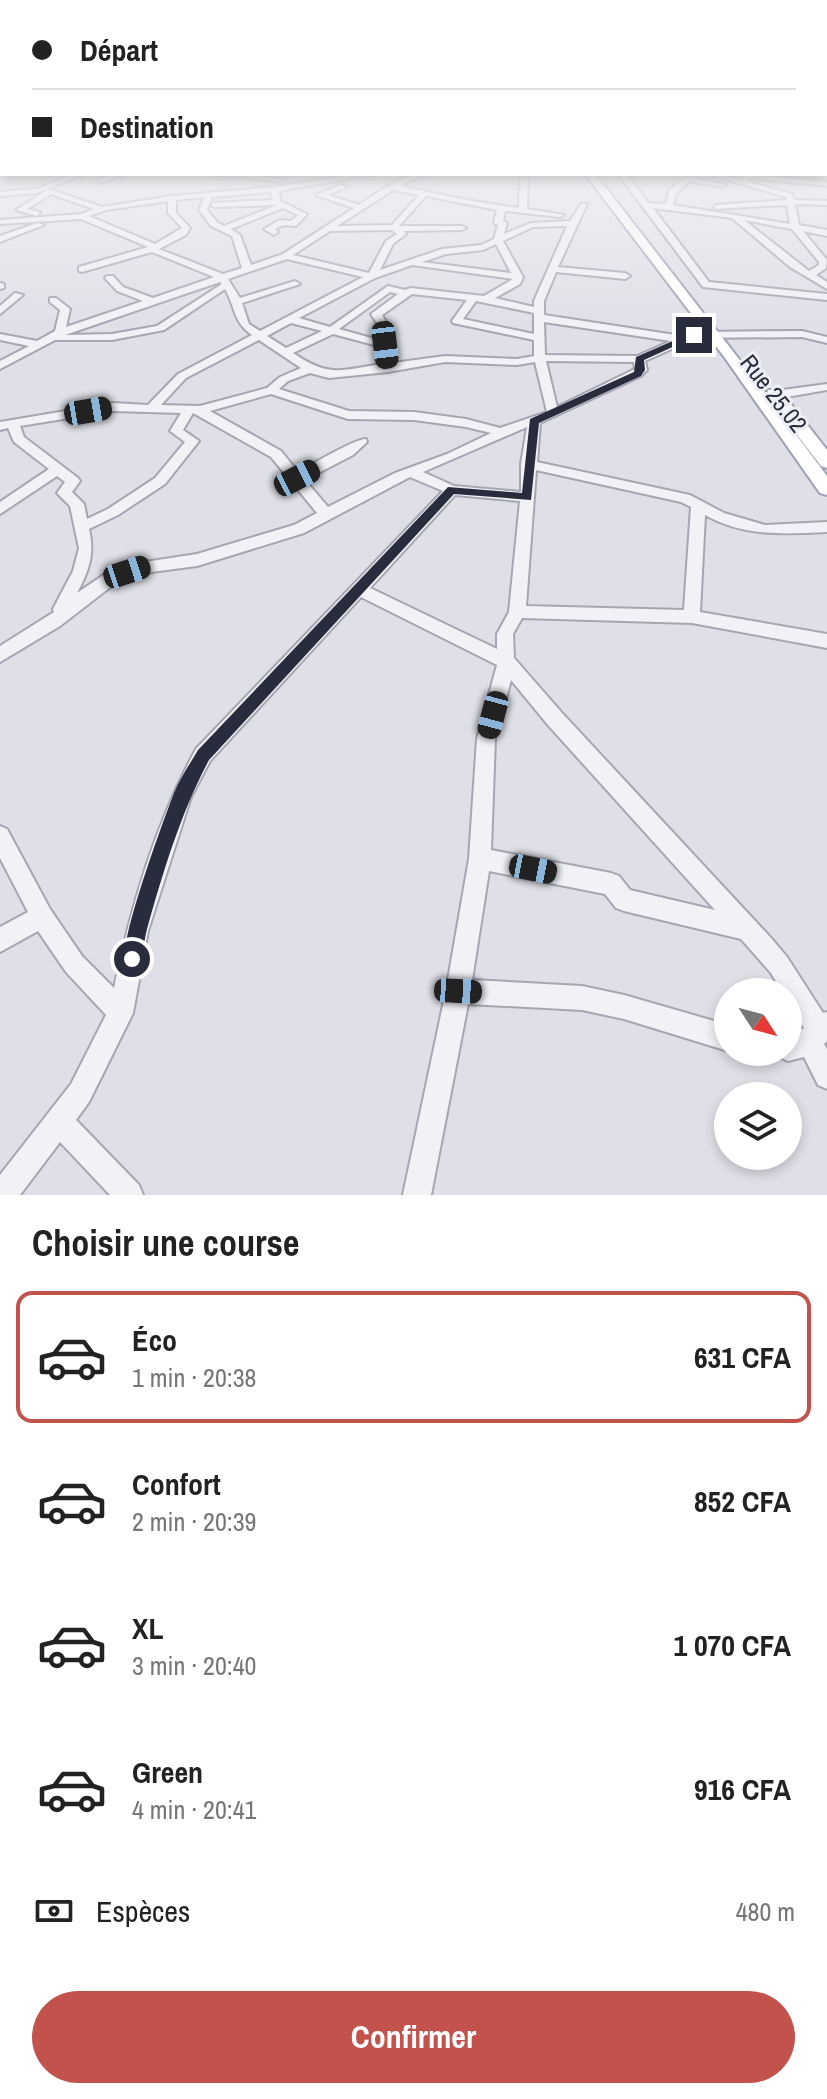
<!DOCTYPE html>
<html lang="fr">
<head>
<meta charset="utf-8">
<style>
  :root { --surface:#fff; --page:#f6f6f6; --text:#222; --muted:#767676; --line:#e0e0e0; --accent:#c3524d }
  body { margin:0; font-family:"Archivo Narrow",sans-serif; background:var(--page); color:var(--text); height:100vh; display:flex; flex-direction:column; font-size:30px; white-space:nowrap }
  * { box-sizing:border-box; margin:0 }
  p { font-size:26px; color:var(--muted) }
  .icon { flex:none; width:44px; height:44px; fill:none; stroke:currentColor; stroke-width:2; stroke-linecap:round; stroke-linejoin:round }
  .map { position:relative; height:1195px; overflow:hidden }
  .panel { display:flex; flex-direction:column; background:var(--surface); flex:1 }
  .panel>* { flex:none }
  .hud { position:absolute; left:0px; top:0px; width:828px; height:176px; box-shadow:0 4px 12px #0003; display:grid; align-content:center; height:176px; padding:0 32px; background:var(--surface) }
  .needle { width:52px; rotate:126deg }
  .buttons { position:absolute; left:714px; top:978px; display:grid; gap:16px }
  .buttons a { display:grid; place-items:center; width:88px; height:88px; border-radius:50%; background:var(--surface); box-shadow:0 4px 12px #0003; font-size:40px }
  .end { position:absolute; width:36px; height:36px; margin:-18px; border:10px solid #292c3d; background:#fff; box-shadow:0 0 0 4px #fff }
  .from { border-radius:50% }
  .car { position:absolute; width:24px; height:48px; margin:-24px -12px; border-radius:10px; box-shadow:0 0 6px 2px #0007; background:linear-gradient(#222 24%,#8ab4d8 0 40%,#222 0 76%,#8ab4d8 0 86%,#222 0) }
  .hud b { display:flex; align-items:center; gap:28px; height:76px; font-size:30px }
  .hud b+b { border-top:2px solid var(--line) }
  .hud i { width:20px; height:20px; background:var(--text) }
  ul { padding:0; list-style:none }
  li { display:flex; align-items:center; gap:24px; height:132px; margin:0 16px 12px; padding:0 16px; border:4px solid transparent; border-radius:16px }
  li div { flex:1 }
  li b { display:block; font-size:30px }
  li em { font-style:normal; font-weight:800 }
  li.active { border-color:var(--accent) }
  li>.icon { width:72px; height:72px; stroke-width:1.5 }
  h2 { padding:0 32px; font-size:36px; line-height:96px }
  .pay { display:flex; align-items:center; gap:20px; height:88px; padding:0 32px; font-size:30px }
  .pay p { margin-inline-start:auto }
  .action { display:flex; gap:16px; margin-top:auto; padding:16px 32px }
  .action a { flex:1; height:92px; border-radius:48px; background:var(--accent); color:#fff; font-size:32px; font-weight:800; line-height:92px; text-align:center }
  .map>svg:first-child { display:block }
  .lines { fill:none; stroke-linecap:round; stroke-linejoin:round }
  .minor-casing { stroke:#a5a6b1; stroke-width:4 }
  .major-casing { stroke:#9fa3b2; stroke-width:4 }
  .minor { fill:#f1f2f6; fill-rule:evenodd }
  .major { fill:#fff; fill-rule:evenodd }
  .route { fill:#292c3d }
  .labels { text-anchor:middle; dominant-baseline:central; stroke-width:6; stroke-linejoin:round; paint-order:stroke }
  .far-street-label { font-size:24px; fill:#292c3d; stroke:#eeeff5 }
</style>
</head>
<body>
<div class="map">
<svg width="827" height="1195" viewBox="0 0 827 1195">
  <rect width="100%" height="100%" fill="#dfe0e7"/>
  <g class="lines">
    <!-- minor casing -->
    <g class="minor-casing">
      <path id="minor" d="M 826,166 L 827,166 L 826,171 Z
        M 74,174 L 84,174 L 48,189 L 102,207 L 172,196 L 275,187 L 357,174 L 375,174 L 279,191 L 280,201 L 307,214 L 296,226 L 284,225 L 275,229 L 278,232 L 274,235 L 264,229 L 280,220 L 291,221 L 298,215 L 283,208 L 231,229 L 240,235 L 251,265 L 283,254 L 354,208 L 316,195 L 340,185 L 347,187 L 328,195 L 359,205 C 379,192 401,174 425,174 L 400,186 C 438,194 478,203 519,208 L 520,174 L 528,174 L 527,209 L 564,215 L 560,217 L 505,211 L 503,221 L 507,223 L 504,234 L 531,223 L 570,221 L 581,204 L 587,204 L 558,267 L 625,273 L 630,276 L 625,279 L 556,272 L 544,301 L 544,315 L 682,336 L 694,332 L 802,331 L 827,337 L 827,343 L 802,337 L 696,338 L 645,361 L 647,370 L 641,376 L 540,423 L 537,462 L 690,495 L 724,513 L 765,525 L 827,522 L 827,532 C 784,534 744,537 705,515 L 700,612 L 827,634 L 827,648 L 692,623 L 522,618 L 513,634 L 514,658 L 562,713 L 771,938 L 787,957 L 823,1013 L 827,1012 L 827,1041 L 824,1044 L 827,1049 L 827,1089 L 818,1085 L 804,1057 L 788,1061 L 779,1057 L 777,1052 L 788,1052 L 788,1035 L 795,1034 L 804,1028 L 788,1002 L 788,992 L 782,992 L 771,973 L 741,939 L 624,911 L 616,908 L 605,894 L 489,871 L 472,980 L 582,986 L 624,995 L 728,1025 L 728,1051 L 624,1019 L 582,1010 L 468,1004 L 431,1195 L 403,1195 L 446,991 L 469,859 L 477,739 L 497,665 L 361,597 L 210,761 L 191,797 L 148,931 L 133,1013 L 89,1102 L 76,1120 L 139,1185 L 143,1195 L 110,1195 L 60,1142 L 20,1195 L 0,1195 L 0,1175 L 71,1084 L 106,1015 L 66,972 L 38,931 L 0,952 L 0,927 L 28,912 L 0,858 L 0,826 L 7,829 L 50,909 L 82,956 L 114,988 C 131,906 156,822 196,749 L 443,491 L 410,477 L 304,533 L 197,566 L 144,573 L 117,582 L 60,626 L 0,662 L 0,646 L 54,612 L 53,609 L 73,571 L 79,548 L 70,506 L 57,493 L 65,482 L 57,476 L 0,514 L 0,502 L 49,469 L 14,442 L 8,428 L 0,430 L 0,422 L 113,403 L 148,405 L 178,374 L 252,335 C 233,322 236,308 225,289 L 164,330 L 112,340 L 55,340 L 0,369 L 0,361 L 29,346 L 0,340 L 0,334 L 37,341 L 55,331 L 60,310 L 50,302 L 50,298 L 56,298 L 70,309 L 66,327 L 143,301 L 117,291 L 105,278 L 107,276 L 113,276 L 123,287 L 153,298 L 214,277 L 152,252 L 82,272 L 79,271 L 79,267 L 148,247 L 81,219 L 0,224 L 0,220 L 81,214 L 94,209 L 51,194 L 27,209 L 40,212 L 37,216 L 16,210 L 47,190 L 37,193 L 0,196 L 0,192 L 36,189 ZM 393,190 L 419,195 L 392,225 L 337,226 ZM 271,192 L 272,200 L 211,203 L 214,207 L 277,205 L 224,226 L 217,222 L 207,210 L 212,197 ZM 426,196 L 497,210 L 494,223 L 498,225 L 494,239 L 481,245 L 442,249 L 380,270 L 393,244 L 406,234 L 404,231 L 462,230 L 466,228 L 462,226 L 399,226 ZM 204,197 L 199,210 L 211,226 L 232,236 L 242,268 L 223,274 L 159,249 L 186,235 L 190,228 L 176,213 L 176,200 ZM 168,201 L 168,213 L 182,228 L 155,244 L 89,216 L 106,210 ZM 567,226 L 534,301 L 534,307 L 495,298 L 520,284 L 523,277 L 503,241 L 533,227 ZM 392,230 L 397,234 L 386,241 L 369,273 L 293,255 L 330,231 ZM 496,244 L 511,273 L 422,262 L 446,254 L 483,250 ZM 287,259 L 363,277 L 260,331 L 249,324 L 242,303 L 300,284 L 295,281 L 240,298 L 228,279 ZM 412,265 L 513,279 L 484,296 L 411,288 L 405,290 L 388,286 L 330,327 L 299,318 L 375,278 ZM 220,282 L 222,284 L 157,326 L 112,334 L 65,335 ZM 390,292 L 398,294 L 371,314 L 382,331 L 382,341 L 339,329 ZM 412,294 L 467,300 L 452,321 L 453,323 L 534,340 L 534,356 L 517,359 L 445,356 L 393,363 L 392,331 L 382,315 ZM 476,301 L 534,313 L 534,334 L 463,319 ZM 544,322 L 671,341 L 637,356 L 545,355 ZM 291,323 L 322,331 L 286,348 L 267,336 ZM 333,334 L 382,347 L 382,364 C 340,370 330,378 293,353 ZM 259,340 L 301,368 L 280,377 L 267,388 L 200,406 L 161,405 L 186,378 ZM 546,361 L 634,362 L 635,369 L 557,407 ZM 445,362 L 517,365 L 535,362 L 547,412 L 500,428 L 466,419 L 414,412 L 349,411 L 279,389 L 288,381 L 310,373 L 329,378 L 388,372 ZM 271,394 L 348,419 L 414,420 L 466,427 L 491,433 L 447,454 L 395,473 L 328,507 L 305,480 L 353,455 L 367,442 L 366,439 C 356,438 311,465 298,472 L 281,451 L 210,411 ZM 113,411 L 181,413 L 170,431 L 185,442 L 155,478 L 108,509 L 87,519 L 84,504 L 72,492 L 80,481 L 78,478 L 24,437 L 20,426 ZM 193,413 L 271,457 L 317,513 L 294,525 L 197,554 L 138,563 L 105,574 L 77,593 C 89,571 95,554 89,529 L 118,515 L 165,484 L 199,441 L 183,430 ZM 527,427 L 521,464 L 521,492 L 454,486 L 423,472 ZM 536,470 L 681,502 L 691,507 L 684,610 L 526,606 ZM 455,495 L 520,501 L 509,612 L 497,634 L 497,649 L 370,588 ZM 511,680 L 548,725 L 715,910 L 630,890 L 619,876 L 611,873 L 491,850 L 495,739 Z
        M 113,174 L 124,174 L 103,183 L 96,181 Z
        M 215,174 L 241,174 L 285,180 L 281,182 Z
        M 618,174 L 626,174 L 649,203 L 666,204 L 669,191 L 689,174 L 697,174 L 693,178 L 726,185 L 722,187 L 689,181 L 676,194 L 673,205 L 790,224 L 787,205 L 713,209 L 716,205 L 786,200 L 786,197 L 707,174 L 719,174 L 742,180 L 744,174 L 749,174 L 827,182 L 827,186 L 750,178 L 748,182 L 792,194 L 794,200 L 827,201 L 827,205 L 795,204 L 799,225 L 827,230 L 827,236 L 803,231 L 827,260 L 826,268 L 816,275 L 827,282 L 827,289 L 790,267 L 732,218 L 653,208 L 709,282 L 827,294 L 827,300 L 703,287 ZM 744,220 L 792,229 L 819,262 L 819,265 L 809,271 Z
        M 37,223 L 44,225 L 0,242 L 0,236 Z
        M 0,283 L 4,284 L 4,288 L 0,289 Z
        M 15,293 L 23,295 L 0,314 L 0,306 Z
        M 827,384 L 827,390 L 775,399 L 769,395 L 775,391 Z"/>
    </g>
    <!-- major casing -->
    <g class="major-casing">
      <path id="major" d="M 585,174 L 595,174 L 767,395 L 768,390 L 780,390 L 827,450 L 827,468 L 821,466 L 774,405 L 827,476 L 827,495 L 820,493 L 725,358 Z"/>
    </g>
    <!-- minor -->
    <use href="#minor" class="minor"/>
    <!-- major -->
    <use href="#major" class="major"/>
  </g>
  <!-- sky -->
  <linearGradient id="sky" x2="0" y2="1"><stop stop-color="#89afda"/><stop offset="0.49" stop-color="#f1f1f4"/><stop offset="1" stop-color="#f1f1f4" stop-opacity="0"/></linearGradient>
  <rect width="827" height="329" fill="url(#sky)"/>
  <!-- route -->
  <path class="route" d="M 691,333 L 699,335 L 644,360 L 645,370 L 641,376 L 539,423 L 531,500 L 454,494 L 209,760 C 181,812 163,872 147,929 C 144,941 143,954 139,965 L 132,968 L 125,965 C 117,946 164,819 174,793 C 180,778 190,764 198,750 L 448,487 L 522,493 L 530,419 L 634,372 L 636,357 Z"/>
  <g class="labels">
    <!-- far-street labels -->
    <g class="far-street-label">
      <text transform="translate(774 393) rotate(52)">Rue 25.02</text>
    </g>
  </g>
</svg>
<div class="buttons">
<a><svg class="needle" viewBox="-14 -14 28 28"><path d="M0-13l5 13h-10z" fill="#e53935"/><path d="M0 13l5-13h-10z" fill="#767676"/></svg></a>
<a><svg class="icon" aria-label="layers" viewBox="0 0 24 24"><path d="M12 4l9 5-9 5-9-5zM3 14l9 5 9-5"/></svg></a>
</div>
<i class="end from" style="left:132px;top:959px"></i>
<i class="end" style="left:694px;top:335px"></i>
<i class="car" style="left:385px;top:345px;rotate:173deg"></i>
<i class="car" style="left:88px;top:411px;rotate:80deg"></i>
<i class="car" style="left:297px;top:478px;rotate:63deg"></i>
<i class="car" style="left:127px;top:572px;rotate:72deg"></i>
<i class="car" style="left:493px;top:715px;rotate:195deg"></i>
<i class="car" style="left:533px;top:869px;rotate:101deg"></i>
<i class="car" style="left:458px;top:991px;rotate:93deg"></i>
<div class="hud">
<b><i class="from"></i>Départ</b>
<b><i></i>Destination</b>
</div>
</div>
<section class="panel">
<h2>Choisir une course</h2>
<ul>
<li class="active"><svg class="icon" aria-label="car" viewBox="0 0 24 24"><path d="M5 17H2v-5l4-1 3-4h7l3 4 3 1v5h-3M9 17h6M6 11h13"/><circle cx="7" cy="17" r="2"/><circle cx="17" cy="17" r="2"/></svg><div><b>Éco</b><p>1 min · 20:38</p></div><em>631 CFA</em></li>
<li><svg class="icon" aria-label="car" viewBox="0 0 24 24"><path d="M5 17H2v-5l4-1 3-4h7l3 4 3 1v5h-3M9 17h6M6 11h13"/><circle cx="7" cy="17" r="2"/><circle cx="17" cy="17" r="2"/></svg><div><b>Confort</b><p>2 min · 20:39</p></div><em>852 CFA</em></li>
<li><svg class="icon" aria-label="car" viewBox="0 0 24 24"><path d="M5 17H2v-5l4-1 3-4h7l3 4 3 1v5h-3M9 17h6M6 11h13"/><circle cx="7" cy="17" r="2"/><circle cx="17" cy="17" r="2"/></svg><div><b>XL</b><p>3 min · 20:40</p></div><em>1 070 CFA</em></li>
<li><svg class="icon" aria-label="car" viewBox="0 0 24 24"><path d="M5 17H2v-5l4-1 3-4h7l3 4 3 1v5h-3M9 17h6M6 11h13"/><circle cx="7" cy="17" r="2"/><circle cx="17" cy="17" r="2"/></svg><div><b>Green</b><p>4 min · 20:41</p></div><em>916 CFA</em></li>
</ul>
<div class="pay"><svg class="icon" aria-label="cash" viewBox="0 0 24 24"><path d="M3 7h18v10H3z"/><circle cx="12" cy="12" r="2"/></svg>Espèces<p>480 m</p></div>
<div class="action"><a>Confirmer</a></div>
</section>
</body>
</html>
